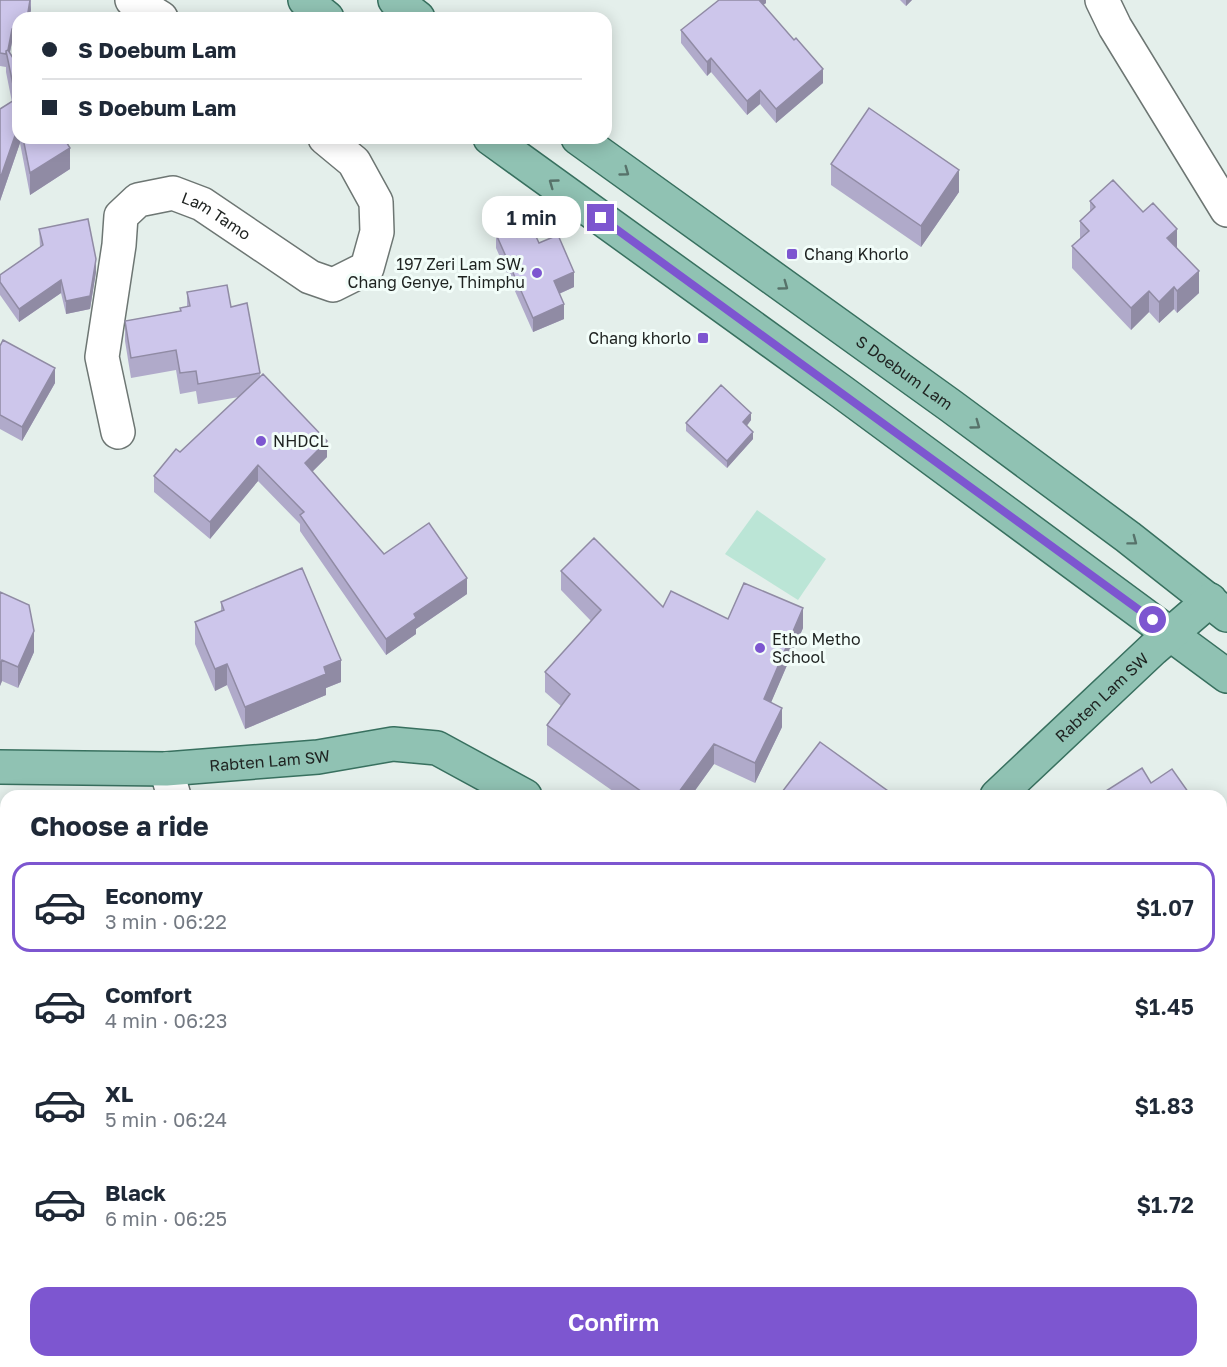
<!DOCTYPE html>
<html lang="en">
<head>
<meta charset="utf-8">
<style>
  :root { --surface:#fff; --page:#f6f6f7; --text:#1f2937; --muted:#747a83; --line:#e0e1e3; --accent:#7d56d0 }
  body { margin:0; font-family:"Golos Text",sans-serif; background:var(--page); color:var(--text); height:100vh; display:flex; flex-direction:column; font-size:22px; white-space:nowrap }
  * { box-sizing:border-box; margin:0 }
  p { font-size:20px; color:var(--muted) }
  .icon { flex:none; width:33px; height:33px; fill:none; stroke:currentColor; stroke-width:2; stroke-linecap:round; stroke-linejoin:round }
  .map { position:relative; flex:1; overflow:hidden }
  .side { position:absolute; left:0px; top:790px; width:1227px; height:578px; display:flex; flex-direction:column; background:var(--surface); border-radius:18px 18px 0 0; box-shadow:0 3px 15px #0003 }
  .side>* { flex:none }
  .guide { position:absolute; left:12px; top:12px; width:600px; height:132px; border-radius:18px; box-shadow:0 3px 15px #0003; display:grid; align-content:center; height:132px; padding:0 30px; background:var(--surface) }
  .end { position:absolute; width:27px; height:27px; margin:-14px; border:8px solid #7d56d0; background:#fff; box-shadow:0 0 0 3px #fff }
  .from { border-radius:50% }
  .bubble { position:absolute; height:42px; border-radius:18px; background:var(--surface); box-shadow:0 3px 15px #0003; font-size:20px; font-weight:600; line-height:42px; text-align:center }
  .guide b { display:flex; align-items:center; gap:21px; height:57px; font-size:22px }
  .guide b+b { border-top:2px solid var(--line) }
  .guide i { width:15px; height:15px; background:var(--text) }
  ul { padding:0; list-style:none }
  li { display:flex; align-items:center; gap:18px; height:90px; margin:0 12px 9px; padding:0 18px; border:3px solid transparent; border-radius:18px }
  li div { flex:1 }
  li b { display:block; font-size:22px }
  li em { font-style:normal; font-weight:600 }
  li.on { border-color:var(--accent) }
  li>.icon { width:54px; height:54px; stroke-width:1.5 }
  h2 { padding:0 30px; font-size:27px; line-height:72px }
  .button { display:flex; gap:12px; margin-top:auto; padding:12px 30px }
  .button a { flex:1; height:69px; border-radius:18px; background:var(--accent); color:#fff; font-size:24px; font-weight:600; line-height:69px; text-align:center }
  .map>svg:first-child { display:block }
  .green { fill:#bbe5d6 }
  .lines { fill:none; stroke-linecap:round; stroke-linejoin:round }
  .stream { stroke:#8ebaab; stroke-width:10 }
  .minor-casing { stroke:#6d7673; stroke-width:36 }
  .major-casing { stroke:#38705f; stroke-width:36 }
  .minor { stroke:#fff; stroke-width:33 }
  .major { stroke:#90c2b3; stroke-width:33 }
  .wall { fill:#b0aaca }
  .shaded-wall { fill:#908ba4 }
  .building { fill:#cdc6eb; stroke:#908ba4; stroke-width:1.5 }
  .oneway { stroke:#57726a }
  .route { stroke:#7d56d0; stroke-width:8 }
  .poi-dot { fill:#7d56d0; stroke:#f2fdf9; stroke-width:2 }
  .labels { text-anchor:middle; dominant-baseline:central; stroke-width:6; stroke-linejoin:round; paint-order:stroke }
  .street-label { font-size:16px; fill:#1e2220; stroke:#f2fdf9 }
  .poi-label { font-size:16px; fill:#1e2220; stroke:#f2fdf9; text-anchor:start }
</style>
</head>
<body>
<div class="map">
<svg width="1227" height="1367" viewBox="0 0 1227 1367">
  <rect width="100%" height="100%" fill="#e4efeb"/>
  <!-- green -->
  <path class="green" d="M 757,510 L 826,559 L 798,600 L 725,554 Z"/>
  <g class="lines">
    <!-- stream -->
    <path class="stream" d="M 1221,1098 L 1227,1098
      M 375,1367 L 375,1362"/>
    <!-- minor casing -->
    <g class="minor-casing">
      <g id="minor">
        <path d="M 132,0 L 161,18"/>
        <path d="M 1102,0 L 1115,27 L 1227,210"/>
        <path id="s1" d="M 118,432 L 102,357 L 119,245 L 121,216 L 138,200 L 173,193 L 202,204 L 310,277 L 333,285 L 367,268 L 377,232 L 376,202 L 354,162 L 325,138"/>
        <path d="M 166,769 L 174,796"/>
        <path d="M 1221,1150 L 1227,1150"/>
        <path d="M 423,1367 L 424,1362"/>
      </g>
    </g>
    <!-- major casing -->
    <g class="major-casing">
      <g id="major">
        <path d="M 305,0 L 327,18"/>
        <path d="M 395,0 L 418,18"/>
        <path d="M 490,138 L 842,392 L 1227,676"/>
        <path id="s2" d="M 578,138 L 951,406 L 1128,537 L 1227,615"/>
        <path id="s3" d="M 0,767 L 166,769 L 318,757 L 393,744 L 437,748 L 525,796"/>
        <path id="s4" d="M 997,796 L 1153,649 L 1210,600"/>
      </g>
    </g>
    <!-- minor -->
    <use href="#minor" class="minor"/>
    <!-- major -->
    <use href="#major" class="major"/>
  </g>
  <!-- wall -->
  <path class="wall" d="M 0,0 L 31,0 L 31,10 L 29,18 L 18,18 L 18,43 L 12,42 L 10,53 L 18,66 L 18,138 L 64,138 L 70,148 L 70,169 L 30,195 L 20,143 L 0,201 L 0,109 L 12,102 L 6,72 L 6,67 L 0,66 Z
    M 766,0 L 766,3 L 763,5 L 823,83 L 776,123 L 760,104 L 747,115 L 711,72 L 707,76 L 681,43 L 681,30 Z
    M 900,0 L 912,0 L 906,6 Z
    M 831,164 L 959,192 L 921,247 L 831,185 Z
    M 1090,201 L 1177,248 L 1199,293 L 1177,313 L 1174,309 L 1159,323 L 1149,312 L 1131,330 L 1072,268 L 1072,246 L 1080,239 L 1080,221 L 1090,212 Z
    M 39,229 L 96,272 L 90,309 L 66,314 L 61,293 L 19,322 L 0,295 L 0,275 L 40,247 Z
    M 496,234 L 539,243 L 574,287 L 559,294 L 564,319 L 533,332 L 496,248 Z
    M 187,292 L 231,307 L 260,373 L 260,377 L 327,457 L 312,472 L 384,554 L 467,594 L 416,629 L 416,634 L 386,655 L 300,531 L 300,524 L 258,481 L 210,539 L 154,492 L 154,476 L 239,397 L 198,404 L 196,391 L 180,394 L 176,370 L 131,378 L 125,341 L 125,321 L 180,311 L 187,307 Z
    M 0,346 L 55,383 L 22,441 L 0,429 Z
    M 751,420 L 747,426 L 753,439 L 727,468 L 686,431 L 686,423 Z
    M 561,571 L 663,607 L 728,619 L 803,628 L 771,702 L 782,727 L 755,783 L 714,764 L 691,796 L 620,796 L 547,745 L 547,725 L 561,706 L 545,692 L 545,672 L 591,621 L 561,590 Z
    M 0,592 L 34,652 L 18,688 L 2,681 L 0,686 Z
    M 221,602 L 341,682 L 326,688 L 326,695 L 245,729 L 227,685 L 215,691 L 195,644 L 195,622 L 221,611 Z
    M 1227,851 L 1227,895 L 1221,887 L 1221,855 Z
    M 6,1362 L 190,1362 L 193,1367 L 0,1367 Z
    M 1076,1362 L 1143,1362 L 1143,1367 L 1077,1367 Z
    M 1185,1362 L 1221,1362 L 1227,1367 L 1186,1367 Z"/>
  <!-- shaded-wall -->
  <path class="shaded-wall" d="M 30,0 L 31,10 L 29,18 L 27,18 Z
    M 757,0 L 766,0 L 766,3 L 757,10 Z
    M 906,0 L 912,0 L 906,6 Z
    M 12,29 L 12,42 L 8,61 L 7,54 Z
    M 711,58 L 711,72 L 707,76 L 707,62 Z
    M 823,69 L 823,83 L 776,123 L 776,109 Z
    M 760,90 L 760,104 L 747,115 L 747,101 Z
    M 18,127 L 18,138 L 20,138 L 20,143 L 0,201 L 0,179 Z
    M 70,148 L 70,169 L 30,195 L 30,173 Z
    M 959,170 L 959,192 L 921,247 L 921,226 Z
    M 1177,229 L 1177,250 L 1167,238 Z
    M 96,259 L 96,272 L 90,309 L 66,314 L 66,301 Z
    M 1199,271 L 1199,293 L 1177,313 L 1177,291 Z
    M 574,272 L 574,287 L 554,296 L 554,281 Z
    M 61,280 L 61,293 L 19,322 L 19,309 Z
    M 1174,287 L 1174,309 L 1159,323 L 1159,302 Z
    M 1149,291 L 1149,312 L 1131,330 L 1131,308 Z
    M 564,304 L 564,319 L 533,332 L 533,318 Z
    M 55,368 L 55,383 L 22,441 L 22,427 Z
    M 751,413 L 751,420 L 743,430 L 743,422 Z
    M 753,432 L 753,439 L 727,468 L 727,461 Z
    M 327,441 L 327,457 L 305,479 L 305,463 Z
    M 258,465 L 258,481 L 210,539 L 210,522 Z
    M 467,578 L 467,594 L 416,629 L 416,634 L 386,655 L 386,639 L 414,614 Z
    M 803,608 L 803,628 L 764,719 L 764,699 Z
    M 34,631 L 34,652 L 18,688 L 18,667 Z
    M 2,660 L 2,681 L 0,686 L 0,665 Z
    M 341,660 L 341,682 L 326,688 L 326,695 L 245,729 L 245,707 L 324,667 Z
    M 227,664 L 227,685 L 215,691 L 215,669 Z
    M 782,708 L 782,727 L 755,783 L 755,763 Z
    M 714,744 L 714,764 L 691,796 L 676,796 Z
    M 94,1362 L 107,1362 L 107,1367 L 87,1367 Z
    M 1120,1362 L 1143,1362 L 1143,1367 L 1099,1367 Z"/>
  <!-- building -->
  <path class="building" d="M 0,0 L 30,0 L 27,18 L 18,18 L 18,30 L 12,29 L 8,50 L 6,51 L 6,54 L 0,53 Z
    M 719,0 L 759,0 L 794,40 L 796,38 L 823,69 L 776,109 L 760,90 L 747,101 L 711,58 L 707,62 L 681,30 Z
    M 8,50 L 18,66 L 18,127 L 0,179 L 0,109 L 16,99 L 6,51 Z
    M 869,108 L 959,170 L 921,226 L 831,164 Z
    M 23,138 L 64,138 L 70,148 L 30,173 Z
    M 1113,180 L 1143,212 L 1153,203 L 1177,229 L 1167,238 L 1199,271 L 1177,291 L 1174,287 L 1159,302 L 1149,291 L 1131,308 L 1072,246 L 1089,231 L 1080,221 L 1095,207 L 1090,201 Z
    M 88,219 L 96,259 L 90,296 L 66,301 L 61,280 L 19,309 L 0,282 L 0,275 L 43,245 L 39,229 Z
    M 528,219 L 539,243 L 558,235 L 574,272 L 554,281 L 564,304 L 533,318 L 496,234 Z
    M 227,285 L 231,307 L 247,303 L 260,373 L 198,384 L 196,371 L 180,373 L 176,350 L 131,358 L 125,321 L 181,311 L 180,308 L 190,306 L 187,292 Z
    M 3,340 L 55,368 L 22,427 L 0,415 L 0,346 Z
    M 263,374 L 327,441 L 305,463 L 384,554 L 429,523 L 467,578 L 414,614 L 416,618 L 386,639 L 300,515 L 304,512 L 258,465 L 210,522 L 154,476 L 176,449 L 180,452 Z
    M 721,385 L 751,413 L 743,422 L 753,432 L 727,461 L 686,423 Z
    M 594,538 L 663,607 L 671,591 L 728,619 L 744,583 L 803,608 L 764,699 L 782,708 L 755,763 L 714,744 L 676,796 L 648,796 L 547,725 L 570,694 L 545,672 L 601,610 L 561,571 Z
    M 302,568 L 341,660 L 324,667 L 326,674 L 245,707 L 227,664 L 215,669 L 195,622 L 224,610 L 221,602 Z
    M 0,592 L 29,605 L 34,631 L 18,667 L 2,660 L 0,665 Z
    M 820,742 L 888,791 L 884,796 L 779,796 Z
    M 1142,768 L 1151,783 L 1172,769 L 1191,796 L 1098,796 Z
    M 1227,851 L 1227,881 L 1221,872 L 1221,855 Z
    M 1227,1319 L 1227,1367 L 1190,1367 L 1189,1362 L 1221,1362 L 1221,1321 Z
    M 6,1352 L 6,1362 L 94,1362 L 87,1367 L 0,1367 L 0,1356 Z
    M 113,1362 L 190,1362 L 193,1367 L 116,1367 Z
    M 280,1362 L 285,1362 L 287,1367 L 271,1367 Z
    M 1081,1362 L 1120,1362 L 1099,1367 L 1082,1367 Z"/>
  <!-- one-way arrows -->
  <defs><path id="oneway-chevron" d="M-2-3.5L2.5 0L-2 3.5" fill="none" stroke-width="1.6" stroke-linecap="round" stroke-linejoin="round" transform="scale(1.5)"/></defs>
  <g class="oneway">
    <use href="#oneway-chevron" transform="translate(625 172) rotate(36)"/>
    <use href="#oneway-chevron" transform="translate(553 183) rotate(-144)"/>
    <use href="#oneway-chevron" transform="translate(784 286) rotate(36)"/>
    <use href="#oneway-chevron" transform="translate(976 425) rotate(36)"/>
    <use href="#oneway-chevron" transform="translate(1133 541) rotate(37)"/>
  </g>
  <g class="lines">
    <!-- route -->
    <path class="route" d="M 601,218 L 1153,620"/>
  </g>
  <!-- markers -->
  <g class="poi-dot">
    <rect x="786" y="248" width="12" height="12" rx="3"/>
    <circle cx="537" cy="273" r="6"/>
    <rect x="697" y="332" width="12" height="12" rx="3"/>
    <circle cx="261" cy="441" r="6"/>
    <circle cx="760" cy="648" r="6"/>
  </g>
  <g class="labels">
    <!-- street labels -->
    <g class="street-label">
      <text stroke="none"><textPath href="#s1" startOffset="327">Lam Tamo</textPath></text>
      <text stroke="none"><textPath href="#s2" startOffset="402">S Doebum Lam</textPath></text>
      <text stroke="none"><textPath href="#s4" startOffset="144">Rabten Lam SW</textPath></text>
      <text stroke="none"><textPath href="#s3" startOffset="270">Rabten Lam SW</textPath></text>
    </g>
    <!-- poi labels -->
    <g class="poi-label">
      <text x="804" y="254">Chang Khorlo</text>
      <text x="525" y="264" text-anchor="end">197 Zeri Lam SW,<tspan x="525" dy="18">Chang Genye, Thimphu</tspan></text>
      <text x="691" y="338" text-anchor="end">Chang khorlo</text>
      <text x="273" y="441">NHDCL</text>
      <text x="772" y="639">Etho Metho<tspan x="772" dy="18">School</tspan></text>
    </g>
  </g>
</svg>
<i class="end from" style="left:1153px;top:620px"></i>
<i class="end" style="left:601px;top:218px"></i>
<div class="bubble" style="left:482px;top:196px;width:99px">1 min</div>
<div class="guide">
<b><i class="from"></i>S Doebum Lam</b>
<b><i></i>S Doebum Lam</b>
</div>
<section class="side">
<h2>Choose a ride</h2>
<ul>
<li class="on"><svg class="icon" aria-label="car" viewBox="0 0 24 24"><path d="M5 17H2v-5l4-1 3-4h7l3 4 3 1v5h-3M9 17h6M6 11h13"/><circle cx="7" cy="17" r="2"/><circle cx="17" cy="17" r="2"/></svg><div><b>Economy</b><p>3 min · 06:22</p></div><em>$1.07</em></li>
<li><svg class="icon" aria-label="car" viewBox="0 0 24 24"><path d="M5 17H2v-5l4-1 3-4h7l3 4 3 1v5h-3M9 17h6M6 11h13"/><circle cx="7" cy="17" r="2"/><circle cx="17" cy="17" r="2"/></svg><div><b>Comfort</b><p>4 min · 06:23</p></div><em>$1.45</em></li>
<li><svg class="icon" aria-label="car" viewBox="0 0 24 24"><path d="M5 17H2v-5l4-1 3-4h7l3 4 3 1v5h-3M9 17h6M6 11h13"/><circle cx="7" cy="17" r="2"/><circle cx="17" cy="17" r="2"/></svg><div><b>XL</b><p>5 min · 06:24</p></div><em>$1.83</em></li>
<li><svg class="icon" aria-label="car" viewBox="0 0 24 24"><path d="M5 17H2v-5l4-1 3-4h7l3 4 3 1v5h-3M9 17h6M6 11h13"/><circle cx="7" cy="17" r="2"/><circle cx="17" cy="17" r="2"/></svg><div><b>Black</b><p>6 min · 06:25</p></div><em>$1.72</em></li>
</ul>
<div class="button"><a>Confirm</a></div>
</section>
</div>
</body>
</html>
